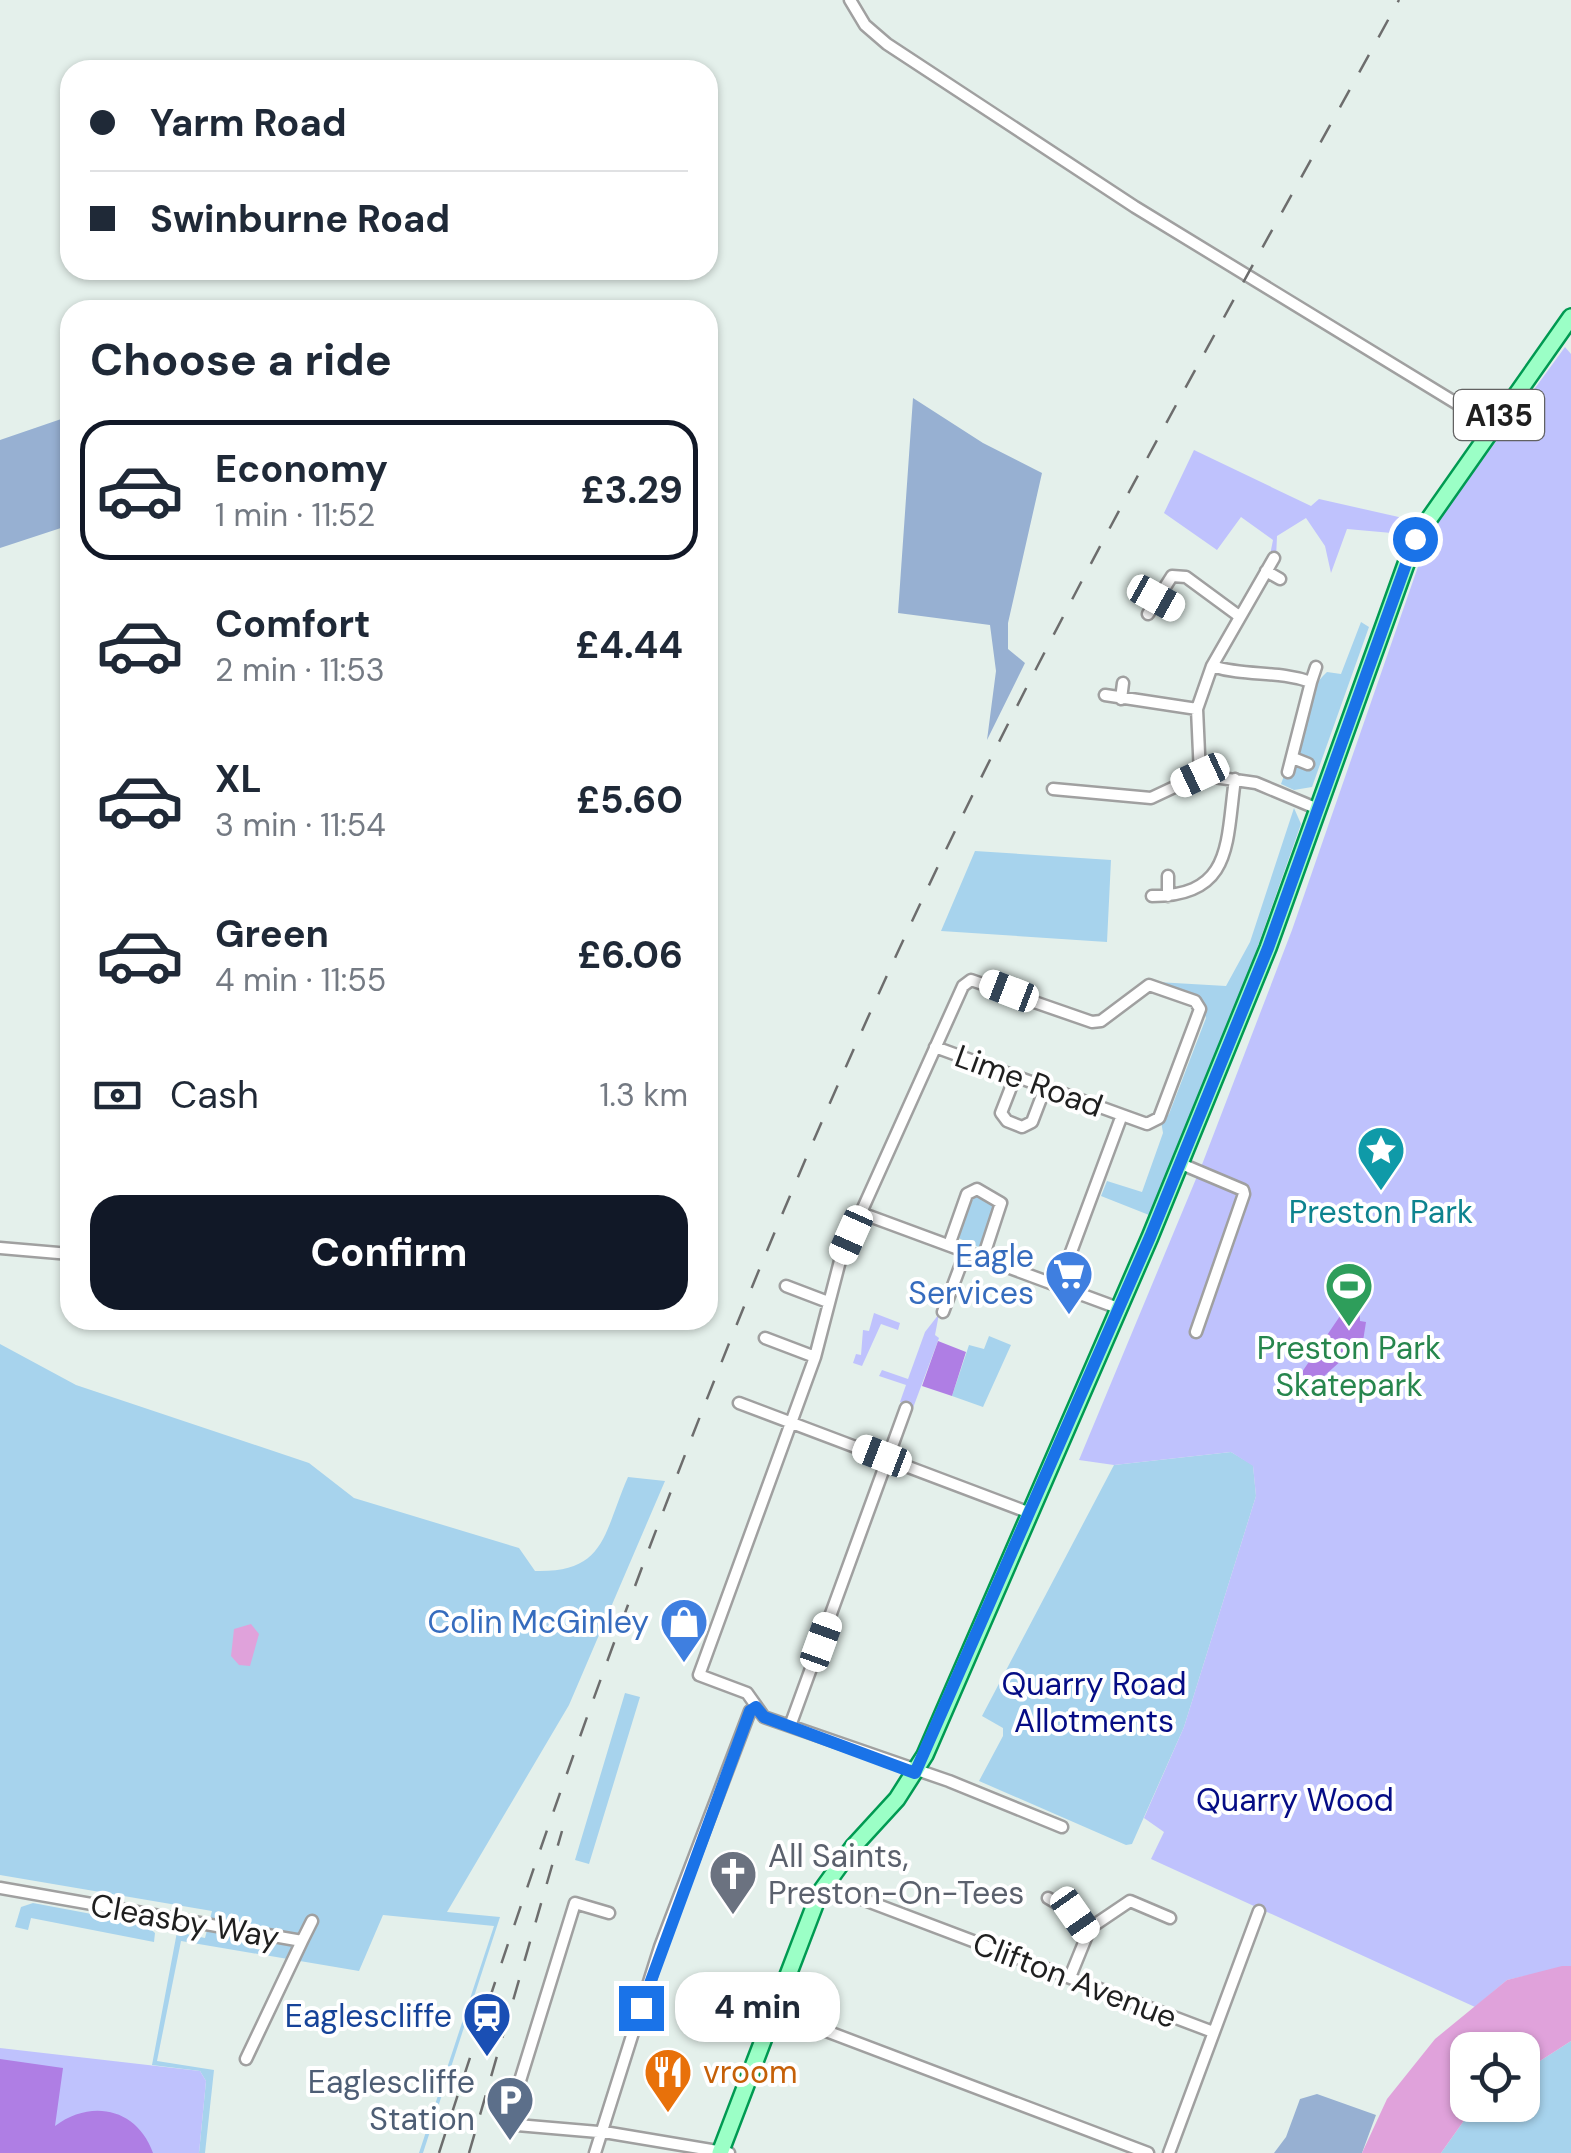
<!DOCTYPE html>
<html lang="en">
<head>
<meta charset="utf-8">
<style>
  :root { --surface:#fff; --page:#f6f6f7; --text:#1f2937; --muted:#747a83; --line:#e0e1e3; --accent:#111827 }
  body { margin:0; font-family:"DM Sans",sans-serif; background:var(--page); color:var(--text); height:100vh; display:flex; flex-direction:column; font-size:38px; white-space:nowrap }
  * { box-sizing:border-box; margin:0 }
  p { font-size:32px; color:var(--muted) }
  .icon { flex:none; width:55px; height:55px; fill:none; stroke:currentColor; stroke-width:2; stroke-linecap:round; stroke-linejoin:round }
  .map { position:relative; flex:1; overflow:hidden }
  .panel { position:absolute; left:60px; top:300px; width:658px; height:1030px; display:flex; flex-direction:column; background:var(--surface); border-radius:30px; box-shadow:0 2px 8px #0004 }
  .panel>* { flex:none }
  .hud { position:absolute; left:60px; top:60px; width:658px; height:220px; border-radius:30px; box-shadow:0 2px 8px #0004; display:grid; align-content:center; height:220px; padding:0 30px; background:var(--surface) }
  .buttons { position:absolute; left:1450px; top:2032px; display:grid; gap:20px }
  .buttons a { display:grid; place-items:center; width:90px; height:90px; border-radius:20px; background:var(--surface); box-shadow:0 2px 8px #0004; font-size:50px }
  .end { position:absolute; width:45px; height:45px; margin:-22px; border:12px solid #1a73e8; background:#fff; box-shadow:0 0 0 5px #fff }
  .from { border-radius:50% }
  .bubble { position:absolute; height:70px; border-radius:30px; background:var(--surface); box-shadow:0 2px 8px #0004; font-size:32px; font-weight:700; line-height:70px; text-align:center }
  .car { position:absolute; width:30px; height:60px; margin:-30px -15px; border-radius:12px; box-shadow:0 0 8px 2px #0007; background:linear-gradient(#fff 24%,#345 0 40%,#fff 0 76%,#345 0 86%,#fff 0) }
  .hud b { display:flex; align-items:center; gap:35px; height:95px; font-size:38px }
  .hud b+b { border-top:2px solid var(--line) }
  .hud i { width:25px; height:25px; background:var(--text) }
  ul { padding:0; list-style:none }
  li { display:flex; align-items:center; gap:30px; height:140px; margin:0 20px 15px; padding:0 10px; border:5px solid transparent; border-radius:30px }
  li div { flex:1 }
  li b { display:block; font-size:38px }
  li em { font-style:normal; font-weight:700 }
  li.selected { border-color:var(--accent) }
  li>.icon { width:90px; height:90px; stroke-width:1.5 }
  h2 { padding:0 30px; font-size:45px; line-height:120px }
  .pay { display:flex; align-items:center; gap:25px; height:110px; padding:0 30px; font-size:38px }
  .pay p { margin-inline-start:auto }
  .primary-button { display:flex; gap:20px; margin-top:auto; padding:20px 30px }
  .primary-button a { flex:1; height:115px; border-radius:30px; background:var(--accent); color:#fff; font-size:40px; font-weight:700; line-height:115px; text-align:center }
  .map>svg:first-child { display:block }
  .grass { fill:#a7d3ed }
  .forest { fill:#97b0d2 }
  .park { fill:#bfc2fd }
  .pitch { fill:#af7ee4 }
  .water { fill:#e0a2db }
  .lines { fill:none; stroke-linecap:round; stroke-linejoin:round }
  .minor-casing { stroke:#a0a0a0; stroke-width:15 }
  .primary-casing { stroke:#009a52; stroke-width:20 }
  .minor { stroke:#fff; stroke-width:10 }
  .primary { stroke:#9bffc6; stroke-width:15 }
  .rail { stroke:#6d6d6d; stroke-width:2.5; stroke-dasharray:20 20; stroke-linecap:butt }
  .route { stroke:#1a73e8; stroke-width:12 }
  .labels { text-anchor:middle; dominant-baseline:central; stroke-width:8; stroke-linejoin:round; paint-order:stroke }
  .shield { fill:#fff; stroke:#626262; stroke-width:2.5 }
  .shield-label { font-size:30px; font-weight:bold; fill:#1f1f1f }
  .street-label { font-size:32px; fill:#1f1f1f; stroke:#fff }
  .culture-label { font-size:32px; fill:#0d838f; stroke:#fff }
  .shop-label { font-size:32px; fill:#366cbe; stroke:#fff; text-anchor:end }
  .leisure-label { font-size:32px; fill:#27864d; stroke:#fff }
  .park-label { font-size:32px; fill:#050c85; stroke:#fff }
  .worship-label { font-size:32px; fill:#5b616d; stroke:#fff; text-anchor:start }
  .transit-label { font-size:32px; fill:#164399; stroke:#fff; text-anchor:end }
  .food-label { font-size:32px; fill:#c56008; stroke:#fff; text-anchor:start }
  .service-label { font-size:32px; fill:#4e5e75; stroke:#fff; text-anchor:end }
</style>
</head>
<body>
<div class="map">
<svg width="1571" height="2153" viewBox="0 0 1571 2153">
  <rect width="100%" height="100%" fill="#e4f0eb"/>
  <!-- grass -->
  <path class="grass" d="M 1361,622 L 1369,627 L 1312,787 L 1294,790 L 1281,784 L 1285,773 L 1291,775 L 1303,758 L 1299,752 C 1303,723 1304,693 1327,672 L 1341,674 Z
    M 1294,808 L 1301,824 L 1237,1005 L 1149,1215 L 1101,1196 L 1107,1181 L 1142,1192 L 1163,1133 L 1161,1121 L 1169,1114 L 1206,1018 L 1199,997 L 1157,982 L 1226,986 L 1250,942 Z
    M 975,851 L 1111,860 L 1107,942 L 941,931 Z
    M 974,1193 L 997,1200 L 981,1248 L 956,1237 Z
    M 989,1336 L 1011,1345 L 983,1407 L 952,1396 L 969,1345 L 984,1349 Z
    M 0,1344 L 76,1385 L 309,1463 L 354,1498 L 519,1548 L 535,1571 C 606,1573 603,1534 628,1477 L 665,1481 L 569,1705 L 447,1912 L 500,1917 L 423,2153 L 419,2153 L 494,1926 L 383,1915 L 359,1971 L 181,1941 L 157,2061 L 214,2070 L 205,2153 L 199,2153 L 206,2081 L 200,2071 L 152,2065 L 177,1932 L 205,1938 L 212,1911 L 0,1875 Z
    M 1231,1452 L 1253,1465 L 1256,1496 L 1184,1727 L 1132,1844 L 1126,1845 L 979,1781 L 1003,1736 L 1003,1728 L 982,1716 L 1114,1465 Z
    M 625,1693 L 640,1697 L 589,1864 L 575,1860 Z
    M 33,1903 L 145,1924 L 155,1933 L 154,1942 L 31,1918 L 28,1930 L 15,1927 L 21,1907 Z
    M 1571,2041 L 1571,2153 L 1441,2153 L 1475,2105 L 1522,2105 L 1523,2072 Z"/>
  <!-- forest -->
  <path class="forest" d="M 913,398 L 983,443 L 1042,473 L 1008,623 L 1008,649 L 1025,663 L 987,740 L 996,671 L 990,625 L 898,613 Z
    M 70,416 L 70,525 L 0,548 L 0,440 Z
    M 1317,2094 L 1376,2115 L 1362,2153 L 1274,2153 L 1286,2137 L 1300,2099 Z"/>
  <!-- park -->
  <path class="park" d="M 1565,347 L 1571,354 L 1571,1966 L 1507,1980 L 1475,2007 L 1151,1859 L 1164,1832 L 1144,1818 L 1184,1727 L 1256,1496 L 1253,1466 L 1231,1452 L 1114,1465 L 1079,1460 L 1203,1162 L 1292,930 L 1430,532 Z
    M 1194,450 L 1311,506 L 1319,499 L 1412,520 L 1403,534 L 1347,529 L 1331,573 L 1325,546 L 1306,518 L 1277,536 L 1276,559 L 1270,555 L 1273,540 L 1241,517 L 1217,550 L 1164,513 Z
    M 874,1313 L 900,1323 L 898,1330 L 881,1324 L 862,1366 L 853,1363 L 856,1354 L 861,1355 L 863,1330 L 869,1331 Z
    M 939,1314 L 935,1335 L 939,1338 L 913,1408 L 900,1402 L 906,1385 L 879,1376 L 882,1370 L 908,1379 L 925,1332 Z
    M 0,2048 L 200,2071 L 206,2081 L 199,2153 L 0,2153 Z"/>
  <!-- pitch -->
  <path class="pitch" d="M 1349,1277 L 1358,1280 L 1360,1321 L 1366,1322 L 1363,1341 L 1313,1386 L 1306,1385 L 1300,1375 L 1340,1316 Z
    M 938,1341 L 966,1352 L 952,1396 L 922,1386 Z
    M 0,2059 L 63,2068 L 55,2126 C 91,2099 137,2108 153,2153 L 0,2153 Z"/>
  <!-- water -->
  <path class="water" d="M 251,1624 L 259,1634 L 250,1666 L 239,1665 L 231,1656 L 234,1629 Z
    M 1562,1966 L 1571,1966 L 1571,2041 L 1523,2072 L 1522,2050 L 1468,2050 L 1468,2105 L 1475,2105 L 1441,2153 L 1362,2153 L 1387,2099 L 1435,2039 L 1507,1980 Z"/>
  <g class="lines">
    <!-- minor casing -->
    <g class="minor-casing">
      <path id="minor" d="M 850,0 L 865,25 L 887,44 L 1135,207 L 1492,425
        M 1274,558 L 1212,666 L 1197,709 L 1200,775 L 1256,783 L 1318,809
        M 1266,571 L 1280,579
        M 1156,598 L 1173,608
        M 1148,614 L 1172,576 L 1186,577 L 1239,616
        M 1212,666 C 1246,677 1277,670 1311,682 L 1288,772
        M 1311,682 L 1316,667
        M 1105,695 L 1197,709
        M 1121,699 L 1123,683
        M 1293,758 L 1308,764
        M 1053,789 L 1151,798 L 1200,775
        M 1168,876 L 1168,896
        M 1152,896 C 1233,896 1226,843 1235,779
        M 935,1047 L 1122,1115
        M 1015,1077 L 1001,1113 L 1007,1121 L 1022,1127 L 1032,1122 L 1045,1088
        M 1179,1163 L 1243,1190 L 1244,1194 L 1196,1332
        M 861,1213 L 1118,1308
        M 949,1245 L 967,1194 L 977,1189 L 1001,1203 L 983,1258
        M 0,1248 L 70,1254
        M 786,1286 L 828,1302
        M 1058,1287 L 1122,1115 L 1147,1124 L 1159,1118 L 1200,1009 L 1195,1001 L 1149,985 L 1101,1021 L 1092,1022 L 971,980 L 963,986 L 841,1257 L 815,1357 L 699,1675 L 747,1693 L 764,1717 L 949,1781 L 1062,1827
        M 943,1312 L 966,1251
        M 765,1338 L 815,1357
        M 739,1403 L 1030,1513
        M 790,1726 L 906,1408
        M 825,1885 L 1213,2032
        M 0,1888 L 302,1941 L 246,2059
        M 1048,1898 L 1072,1912 L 1087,1932
        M 609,1913 L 575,1903 L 510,2113 L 517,2125 L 610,2133 L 729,2153
        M 302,1941 L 312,1921
        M 1070,1977 L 1090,1928 L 1130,1901 L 1170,1918
        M 776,2012 L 1148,2153
        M 595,2153 L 660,1947 L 750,1711 L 756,1707
        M 1169,2153 L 1259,1911"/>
    </g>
    <!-- primary casing -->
    <g class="primary-casing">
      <path id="primary" d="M 720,2153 L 819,1894 L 853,1847 L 897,1799 L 925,1755 L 1150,1237 L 1268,948 L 1415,539 L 1571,317"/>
    </g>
    <!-- minor -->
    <use href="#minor" class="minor"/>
    <!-- primary -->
    <use href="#primary" class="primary"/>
    <!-- rail -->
    <path class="rail" d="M 439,2153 C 571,1743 720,1336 901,945 C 1050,622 1228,312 1399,0
      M 469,2153 L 562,1831"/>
  </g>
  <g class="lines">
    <!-- route -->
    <path class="route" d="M 641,2008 L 750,1711 L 756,1707 L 764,1717 L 915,1773 L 1150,1237 L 1268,948 L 1415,539"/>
  </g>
  <!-- icons -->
  <defs>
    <g id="sight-pin" transform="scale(2.5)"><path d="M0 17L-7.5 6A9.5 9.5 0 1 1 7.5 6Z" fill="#0f9aa8" stroke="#fff"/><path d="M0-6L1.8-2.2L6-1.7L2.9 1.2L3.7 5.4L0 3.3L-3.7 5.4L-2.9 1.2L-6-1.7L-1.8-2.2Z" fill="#fff"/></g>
    <g id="supermarket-pin" transform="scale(2.5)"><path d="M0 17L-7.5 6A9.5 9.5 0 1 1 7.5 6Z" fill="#3f7fe0" stroke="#fff"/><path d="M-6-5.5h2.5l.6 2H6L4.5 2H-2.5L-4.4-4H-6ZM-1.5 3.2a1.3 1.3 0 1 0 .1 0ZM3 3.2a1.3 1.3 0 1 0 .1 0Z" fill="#fff"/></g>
    <g id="stadium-pin" transform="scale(2.5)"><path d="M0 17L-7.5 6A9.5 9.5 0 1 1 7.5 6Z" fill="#2e9e5b" stroke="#fff"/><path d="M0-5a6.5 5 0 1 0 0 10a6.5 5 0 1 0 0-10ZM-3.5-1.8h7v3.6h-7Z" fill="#fff"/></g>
    <g id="shop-pin" transform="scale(2.5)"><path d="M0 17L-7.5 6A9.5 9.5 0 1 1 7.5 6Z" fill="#3f7fe0" stroke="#fff"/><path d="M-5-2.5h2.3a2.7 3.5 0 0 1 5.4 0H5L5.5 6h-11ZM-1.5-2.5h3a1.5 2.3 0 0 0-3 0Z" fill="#fff"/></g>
    <g id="church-pin" transform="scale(2.5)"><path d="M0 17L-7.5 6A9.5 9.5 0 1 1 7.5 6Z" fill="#6b7280" stroke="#fff"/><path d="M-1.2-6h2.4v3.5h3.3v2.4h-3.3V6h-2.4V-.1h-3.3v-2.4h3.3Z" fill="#fff"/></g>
    <g id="station-pin" transform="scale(2.5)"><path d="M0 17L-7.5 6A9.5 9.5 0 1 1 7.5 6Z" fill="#1a4fb4" stroke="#fff"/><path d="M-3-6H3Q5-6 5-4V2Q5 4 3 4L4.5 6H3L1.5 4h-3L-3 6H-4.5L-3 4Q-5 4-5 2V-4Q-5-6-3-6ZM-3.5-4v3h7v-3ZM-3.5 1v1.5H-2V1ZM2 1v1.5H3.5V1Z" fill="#fff"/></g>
    <g id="restaurant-pin" transform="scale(2.5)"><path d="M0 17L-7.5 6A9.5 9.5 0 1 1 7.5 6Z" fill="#e8710a" stroke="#fff"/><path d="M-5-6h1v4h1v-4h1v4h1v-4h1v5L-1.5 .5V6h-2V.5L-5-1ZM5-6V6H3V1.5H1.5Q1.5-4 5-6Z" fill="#fff"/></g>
    <g id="parking-pin" transform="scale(2.5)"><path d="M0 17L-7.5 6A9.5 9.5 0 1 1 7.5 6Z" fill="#5c6f8a" stroke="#fff"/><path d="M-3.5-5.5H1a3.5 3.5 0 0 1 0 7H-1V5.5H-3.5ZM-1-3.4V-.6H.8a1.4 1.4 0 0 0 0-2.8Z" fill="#fff"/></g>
  </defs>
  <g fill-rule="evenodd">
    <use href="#sight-pin" x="1381" y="1150"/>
    <use href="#supermarket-pin" x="1069" y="1274"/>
    <use href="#stadium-pin" x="1349" y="1286"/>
    <use href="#shop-pin" x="684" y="1622"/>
    <use href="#church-pin" x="733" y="1874"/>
    <use href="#station-pin" x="487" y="2016"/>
    <use href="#restaurant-pin" x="668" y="2072"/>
    <use href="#parking-pin" x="510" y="2100"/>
  </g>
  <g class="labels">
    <!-- shield labels -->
    <rect class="shield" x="1454" y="390" width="90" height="50" rx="8"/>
    <g class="shield-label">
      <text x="1499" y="415">A135</text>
    </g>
    <!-- street labels -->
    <g class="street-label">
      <text transform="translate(1029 1081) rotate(20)">Lime Road</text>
      <text transform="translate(185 1921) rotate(10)">Cleasby Way</text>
      <text transform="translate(1075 1980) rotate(21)">Clifton Avenue</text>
    </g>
    <!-- culture labels -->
    <g class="culture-label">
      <text x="1381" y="1212">Preston Park</text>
    </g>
    <!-- shop labels -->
    <g class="shop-label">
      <text x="1034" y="1256">Eagle<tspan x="1034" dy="37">Services</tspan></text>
      <text x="649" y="1622">Colin McGinley</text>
    </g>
    <!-- leisure labels -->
    <g class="leisure-label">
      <text x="1349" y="1348">Preston Park<tspan x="1349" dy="37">Skatepark</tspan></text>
    </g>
    <!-- park labels -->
    <g class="park-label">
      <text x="1094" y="1684">Quarry Road<tspan x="1094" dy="37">Allotments</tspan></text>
      <text x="1295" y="1800">Quarry Wood</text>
    </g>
    <!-- worship labels -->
    <g class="worship-label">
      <text x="768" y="1856">All Saints,<tspan x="768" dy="37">Preston-On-Tees</tspan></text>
    </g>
    <!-- transit labels -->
    <g class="transit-label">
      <text x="452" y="2016">Eaglescliffe</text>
    </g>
    <!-- food labels -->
    <g class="food-label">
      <text x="703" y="2072">vroom</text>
    </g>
    <!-- service labels -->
    <g class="service-label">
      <text x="475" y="2082">Eaglescliffe<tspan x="475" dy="37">Station</tspan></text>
    </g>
  </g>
</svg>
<div class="buttons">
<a><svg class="icon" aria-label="locate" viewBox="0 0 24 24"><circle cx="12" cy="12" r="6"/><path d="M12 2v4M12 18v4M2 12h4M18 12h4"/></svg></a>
</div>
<i class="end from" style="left:1415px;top:539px"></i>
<i class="end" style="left:641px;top:2008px"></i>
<div class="bubble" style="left:675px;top:1972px;width:165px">4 min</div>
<i class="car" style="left:1156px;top:598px;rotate:119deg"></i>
<i class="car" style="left:1200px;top:775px;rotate:245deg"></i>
<i class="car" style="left:1009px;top:991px;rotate:291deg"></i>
<i class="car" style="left:851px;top:1235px;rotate:204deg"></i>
<i class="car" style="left:882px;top:1456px;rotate:291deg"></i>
<i class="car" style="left:821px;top:1642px;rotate:20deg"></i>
<i class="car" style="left:1075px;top:1915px;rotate:145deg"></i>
<div class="hud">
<b><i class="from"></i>Yarm Road</b>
<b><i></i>Swinburne Road</b>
</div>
<section class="panel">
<h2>Choose a ride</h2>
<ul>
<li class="selected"><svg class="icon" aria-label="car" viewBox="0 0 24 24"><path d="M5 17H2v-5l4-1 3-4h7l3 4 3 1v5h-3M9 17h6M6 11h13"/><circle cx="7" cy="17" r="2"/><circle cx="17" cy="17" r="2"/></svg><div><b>Economy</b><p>1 min · 11:52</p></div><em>£3.29</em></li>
<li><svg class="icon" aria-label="car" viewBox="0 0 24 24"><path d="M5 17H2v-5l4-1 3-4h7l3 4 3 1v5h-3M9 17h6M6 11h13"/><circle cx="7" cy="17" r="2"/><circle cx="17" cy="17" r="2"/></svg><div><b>Comfort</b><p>2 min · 11:53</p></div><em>£4.44</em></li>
<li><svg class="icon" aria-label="car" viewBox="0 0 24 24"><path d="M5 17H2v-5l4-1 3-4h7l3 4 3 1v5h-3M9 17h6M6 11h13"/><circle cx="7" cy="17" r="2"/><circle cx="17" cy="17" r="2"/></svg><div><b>XL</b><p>3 min · 11:54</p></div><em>£5.60</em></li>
<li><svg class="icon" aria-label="car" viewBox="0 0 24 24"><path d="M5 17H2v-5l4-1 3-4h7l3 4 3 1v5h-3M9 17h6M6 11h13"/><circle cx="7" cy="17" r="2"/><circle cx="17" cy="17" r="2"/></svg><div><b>Green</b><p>4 min · 11:55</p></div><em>£6.06</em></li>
</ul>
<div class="pay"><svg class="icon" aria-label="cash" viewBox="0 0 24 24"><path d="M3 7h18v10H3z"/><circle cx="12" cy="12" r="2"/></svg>Cash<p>1.3 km</p></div>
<div class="primary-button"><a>Confirm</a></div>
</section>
</div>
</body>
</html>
